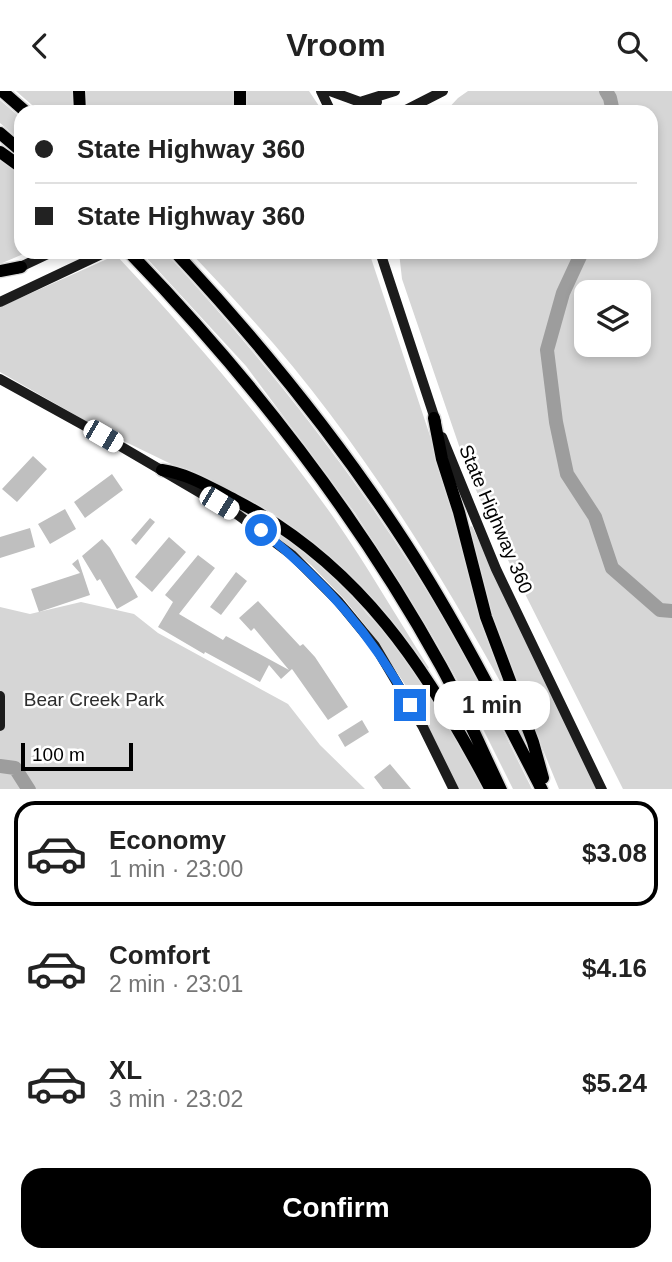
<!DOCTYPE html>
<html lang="en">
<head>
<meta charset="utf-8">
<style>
  :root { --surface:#fff; --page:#f2f2f2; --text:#222; --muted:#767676; --line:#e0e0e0; --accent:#000 }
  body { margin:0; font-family:Arial,sans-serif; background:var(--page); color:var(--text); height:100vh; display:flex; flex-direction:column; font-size:26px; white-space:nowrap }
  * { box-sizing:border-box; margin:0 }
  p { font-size:23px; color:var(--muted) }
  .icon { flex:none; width:38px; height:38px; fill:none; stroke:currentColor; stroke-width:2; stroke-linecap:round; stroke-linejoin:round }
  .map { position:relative; height:698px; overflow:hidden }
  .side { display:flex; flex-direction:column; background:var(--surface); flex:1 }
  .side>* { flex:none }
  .banner { position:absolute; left:14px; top:14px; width:644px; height:154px; border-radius:21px; box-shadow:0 4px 10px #0003; display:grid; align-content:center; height:154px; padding:0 21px; background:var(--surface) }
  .buttons { position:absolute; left:574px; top:189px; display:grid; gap:14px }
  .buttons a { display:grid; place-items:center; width:77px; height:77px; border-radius:14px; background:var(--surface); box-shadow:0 4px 10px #0003; font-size:35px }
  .scale { position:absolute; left:21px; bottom:18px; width:112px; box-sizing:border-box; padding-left:7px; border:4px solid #000; border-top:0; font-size:19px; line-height:24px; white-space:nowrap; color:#000; -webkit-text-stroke:5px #fff; paint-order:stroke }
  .end { position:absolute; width:32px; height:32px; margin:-16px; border:9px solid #1a73e8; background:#fff; box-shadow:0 0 0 4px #fff }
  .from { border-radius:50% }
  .bubble { position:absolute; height:49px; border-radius:21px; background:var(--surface); box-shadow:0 4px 10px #0003; font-size:23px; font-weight:800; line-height:49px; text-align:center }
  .car { position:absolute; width:21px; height:42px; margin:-21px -10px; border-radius:9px; box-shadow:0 0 5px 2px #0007; background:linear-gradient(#fff 24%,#345 0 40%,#fff 0 76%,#345 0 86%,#fff 0) }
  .banner b { display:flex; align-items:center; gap:24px; height:66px; font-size:26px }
  .banner b+b { border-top:2px solid var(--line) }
  .banner i { width:18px; height:18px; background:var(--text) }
  ul { padding:12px 0 0; list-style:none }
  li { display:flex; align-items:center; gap:21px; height:105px; margin:0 14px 10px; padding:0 7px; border:4px solid transparent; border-radius:21px }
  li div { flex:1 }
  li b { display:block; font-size:26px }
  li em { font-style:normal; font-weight:800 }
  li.current { border-color:var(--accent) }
  li>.icon { width:63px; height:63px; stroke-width:1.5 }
  .action { display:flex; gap:14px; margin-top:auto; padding:14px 21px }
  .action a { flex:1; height:80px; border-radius:21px; background:var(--accent); color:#fff; font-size:28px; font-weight:800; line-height:80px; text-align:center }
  header { display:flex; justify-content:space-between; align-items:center; height:91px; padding:0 21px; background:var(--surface); font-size:32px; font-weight:800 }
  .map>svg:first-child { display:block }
  .green { fill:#d6d6d6; fill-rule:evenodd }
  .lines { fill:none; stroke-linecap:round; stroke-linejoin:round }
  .river { stroke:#9d9d9d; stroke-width:14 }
  .building { fill:#bfbfbf }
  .highway-casing { stroke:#dbdbdb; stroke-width:15 }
  .secondary { stroke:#1c1c1c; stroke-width:10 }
  .highway { stroke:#000; stroke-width:12 }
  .route { stroke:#1a73e8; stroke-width:9 }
  .labels { text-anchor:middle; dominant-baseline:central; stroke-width:5; stroke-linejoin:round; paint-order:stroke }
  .street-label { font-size:19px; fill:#000; stroke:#fff }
  .park-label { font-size:19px; fill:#2d2d2d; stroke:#fff }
</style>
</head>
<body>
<header><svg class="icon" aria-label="back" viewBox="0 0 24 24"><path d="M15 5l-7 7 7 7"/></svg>Vroom<svg class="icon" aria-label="search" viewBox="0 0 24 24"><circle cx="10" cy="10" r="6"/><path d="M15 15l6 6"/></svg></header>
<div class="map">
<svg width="672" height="699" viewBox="0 0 672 699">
  <rect width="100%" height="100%" fill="#fff"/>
  <!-- green -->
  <path class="green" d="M 16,0 L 75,0 L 74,21 L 40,21 Z
    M 84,0 L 235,0 L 235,21 L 84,21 Z
    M 244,0 L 309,0 L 323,21 L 244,21 Z
    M 468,0 L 672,0 L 672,698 L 623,698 L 502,457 L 468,381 L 402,188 L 399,161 L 651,161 L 651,21 L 445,21 L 458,7 ZM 639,201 L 639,254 L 586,254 L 586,201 Z
    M 0,9 L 21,27 L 21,50 L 0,32 Z
    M 0,67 L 21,82 L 21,161 L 28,161 L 0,173 Z
    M 141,161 L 165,161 C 273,278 372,404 452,542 C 481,593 506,646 532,698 L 513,698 L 470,612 L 433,546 L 397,487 L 355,422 L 246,275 Z
    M 190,161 L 369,161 L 449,402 L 510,601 L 507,603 C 454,506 396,411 330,323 C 288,266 239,213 190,161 Z
    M 116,164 C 194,247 268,334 334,427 C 368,476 397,527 429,577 L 426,579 L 370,507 L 229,401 L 105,341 L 0,281 L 0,216 Z
    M 245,421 C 282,442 315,469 346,498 C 359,510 368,529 384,537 L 451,632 L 485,698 L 459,698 L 404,592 L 368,538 L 344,508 L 311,474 Z
    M 472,435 L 597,698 L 559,698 L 495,542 L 468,437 Z
    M 81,511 L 134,523 L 158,542 L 288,613 L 320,654 L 365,698 L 0,699 L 0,516 L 30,523 Z"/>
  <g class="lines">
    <!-- river -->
    <path class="river" d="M 606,0 L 610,7 L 613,21
      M 582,161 L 563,202 L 547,259 L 556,331 L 567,383 L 595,426 L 612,477 L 660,519 L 672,520
      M 0,675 L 15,677 L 29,699"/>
  </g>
  <!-- building -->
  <path class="building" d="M 33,365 L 47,378 L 17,411 L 2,398 Z
    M 112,383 L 123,399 L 85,427 L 74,411 Z
    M 65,418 L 76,438 L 50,453 L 38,433 Z
    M 150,427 L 155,431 L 136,454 L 131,449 Z
    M 30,437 L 35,456 L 0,467 L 0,446 Z
    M 169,446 L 186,461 L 152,501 L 135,486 Z
    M 102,448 L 110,457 L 138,506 L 117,518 L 100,488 L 97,490 L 82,465 Z
    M 198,464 L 215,477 L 179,523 L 223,549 L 226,545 L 289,579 L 254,537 L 251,540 L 239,527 L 258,510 L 300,555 L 303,553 L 315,566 L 348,616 L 328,629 L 292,578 L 281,588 L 269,574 L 260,591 L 205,561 L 204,563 L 158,536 L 173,511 L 165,504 Z
    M 78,468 L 90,504 L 39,521 L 31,498 L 80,482 L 72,473 Z
    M 236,481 L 247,490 L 221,524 L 210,516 Z
    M 362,629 L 369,641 L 345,656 L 338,644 Z
    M 390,673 L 411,698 L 383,698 L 374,686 Z"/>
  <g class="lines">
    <!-- highway casing -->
    <g class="highway-casing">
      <path id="highway" d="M 2,0 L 26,21
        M 79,0 L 80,21
        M 240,0 L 240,21
        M 0,42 L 21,60
        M 0,61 L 21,76
        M 129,161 C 249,285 357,423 441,575 C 463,615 481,657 501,699
        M 175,161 C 260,252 338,348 406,453 C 457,532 499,615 542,699
        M 0,180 L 21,176
        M 434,327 L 442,368 L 459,421 L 486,526 L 533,651 L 543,687
        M 162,379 C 189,383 211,397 235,409 C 359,473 428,579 491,699"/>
    </g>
    <!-- secondary -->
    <path class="secondary" d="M 321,0 L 331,21
      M 330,0 L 360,11 L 395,0
      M 358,21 L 377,11
      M 402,21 L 443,0
      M 380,161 L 436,331
      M 16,178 L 52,161
      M 0,211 L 106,161
      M 0,288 L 103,345 L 238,424 L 292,464 L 338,510 L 375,555 L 423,636 L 454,699
      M 442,346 L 496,478 L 602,699
      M 0,605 L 0,635"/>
    <!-- highway -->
    <use href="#highway" class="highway"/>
  </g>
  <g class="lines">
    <!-- route -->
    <path class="route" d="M 261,439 C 324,490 371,542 410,614"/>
  </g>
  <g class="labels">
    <!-- street labels -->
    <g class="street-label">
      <text transform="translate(496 428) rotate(67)">State Highway 360</text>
    </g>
    <!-- park labels -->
    <g class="park-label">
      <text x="94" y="608">Bear Creek Park</text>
    </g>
  </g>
</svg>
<div class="buttons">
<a><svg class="icon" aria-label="layers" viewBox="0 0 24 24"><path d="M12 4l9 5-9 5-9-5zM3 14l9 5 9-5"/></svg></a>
</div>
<div class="scale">100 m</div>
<i class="end from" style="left:261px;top:439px"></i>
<i class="end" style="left:410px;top:614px"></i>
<div class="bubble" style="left:434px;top:590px;width:116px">1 min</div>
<i class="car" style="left:103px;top:345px;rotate:120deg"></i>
<i class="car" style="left:219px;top:412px;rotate:121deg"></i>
<div class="banner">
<b><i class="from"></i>State Highway 360</b>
<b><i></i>State Highway 360</b>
</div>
</div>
<section class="side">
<ul>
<li class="current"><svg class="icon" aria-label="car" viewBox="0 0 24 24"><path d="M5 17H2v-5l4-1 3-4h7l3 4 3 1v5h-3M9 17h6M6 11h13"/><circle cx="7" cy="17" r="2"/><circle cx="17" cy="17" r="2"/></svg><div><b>Economy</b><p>1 min · 23:00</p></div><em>$3.08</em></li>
<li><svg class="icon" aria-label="car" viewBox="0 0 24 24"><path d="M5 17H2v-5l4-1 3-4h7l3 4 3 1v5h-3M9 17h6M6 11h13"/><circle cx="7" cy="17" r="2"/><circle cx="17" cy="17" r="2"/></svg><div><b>Comfort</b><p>2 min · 23:01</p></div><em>$4.16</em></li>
<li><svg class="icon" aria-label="car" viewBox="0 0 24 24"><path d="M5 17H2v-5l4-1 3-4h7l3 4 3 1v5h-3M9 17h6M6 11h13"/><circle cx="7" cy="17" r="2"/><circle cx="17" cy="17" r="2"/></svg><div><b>XL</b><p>3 min · 23:02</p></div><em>$5.24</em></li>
</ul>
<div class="action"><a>Confirm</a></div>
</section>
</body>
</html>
